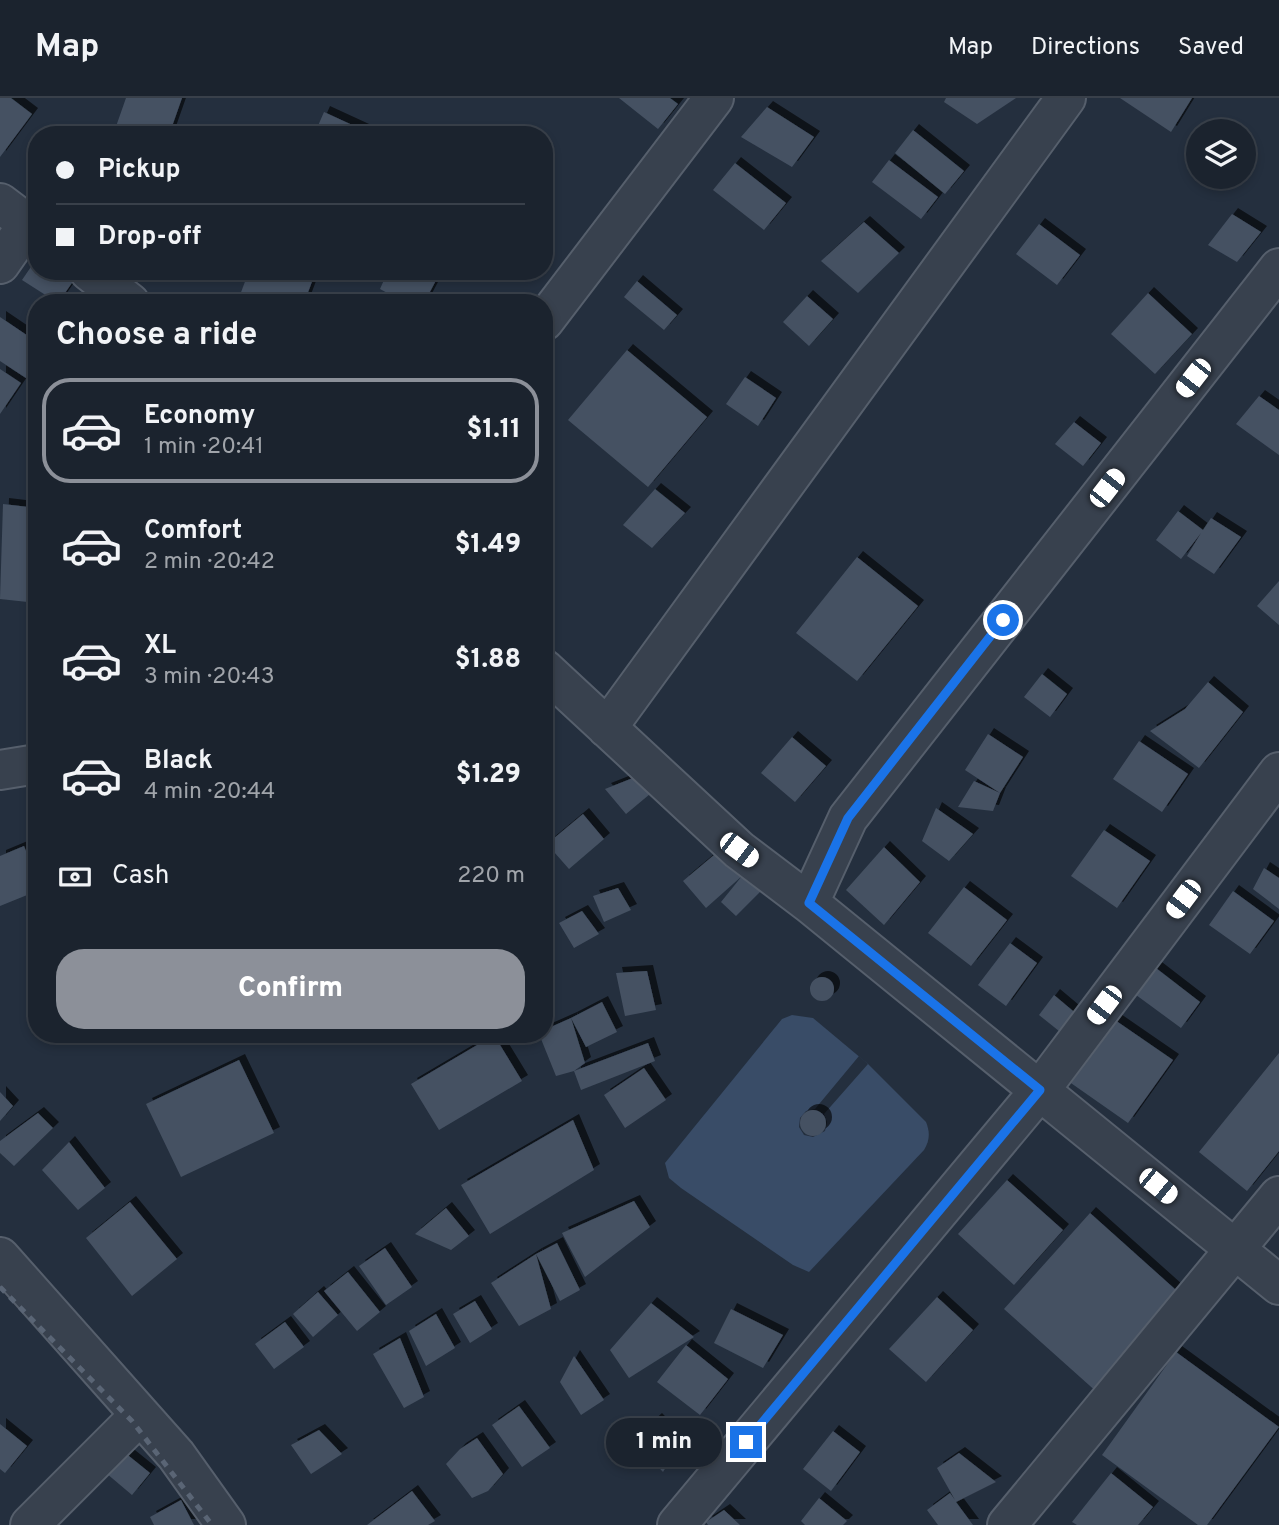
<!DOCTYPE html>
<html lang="en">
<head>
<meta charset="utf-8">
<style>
  :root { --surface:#1b232e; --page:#282f3a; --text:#f1f3f6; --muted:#a0a4aa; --line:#39404a; --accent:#8c9099 }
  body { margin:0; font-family:Overpass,sans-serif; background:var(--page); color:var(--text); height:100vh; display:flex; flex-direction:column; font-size:26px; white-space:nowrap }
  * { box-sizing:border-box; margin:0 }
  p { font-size:23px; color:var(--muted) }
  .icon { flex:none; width:38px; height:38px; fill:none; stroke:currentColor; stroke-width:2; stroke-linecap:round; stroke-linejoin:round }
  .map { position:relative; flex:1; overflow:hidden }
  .sheet { position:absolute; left:28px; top:196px; width:525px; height:749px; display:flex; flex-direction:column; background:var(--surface); border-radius:28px; box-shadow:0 4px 10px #0003,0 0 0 2px var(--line) }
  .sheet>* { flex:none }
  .banner { position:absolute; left:28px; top:28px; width:525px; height:154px; border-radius:28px; box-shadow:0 4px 10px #0003,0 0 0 2px var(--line); display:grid; align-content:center; height:154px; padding:0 28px; background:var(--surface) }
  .buttons { position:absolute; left:1186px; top:21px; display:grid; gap:14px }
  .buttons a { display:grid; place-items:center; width:70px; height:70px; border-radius:50%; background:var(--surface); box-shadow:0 4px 10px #0003,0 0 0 2px var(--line); font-size:35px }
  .end { position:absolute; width:32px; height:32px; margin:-16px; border:9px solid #1a73e8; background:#fff; box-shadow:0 0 0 4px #fff }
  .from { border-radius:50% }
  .bubble { position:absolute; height:49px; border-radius:24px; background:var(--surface); box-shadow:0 4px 10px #0003,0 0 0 2px var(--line); font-size:23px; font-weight:800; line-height:49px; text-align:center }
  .car { position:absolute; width:21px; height:42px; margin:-21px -10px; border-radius:9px; box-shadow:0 0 5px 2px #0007; background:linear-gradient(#fff 24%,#345 0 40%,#fff 0 76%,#345 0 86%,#fff 0) }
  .banner b { display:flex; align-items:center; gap:24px; height:66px; font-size:26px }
  .banner b+b { border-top:2px solid var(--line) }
  .banner i { width:18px; height:18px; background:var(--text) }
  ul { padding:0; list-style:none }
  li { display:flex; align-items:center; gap:21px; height:105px; margin:0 14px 10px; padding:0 14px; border:4px solid transparent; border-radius:28px }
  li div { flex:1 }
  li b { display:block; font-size:26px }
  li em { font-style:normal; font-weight:800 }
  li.active { border-color:var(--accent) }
  li>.icon { width:63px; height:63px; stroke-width:1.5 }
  h2 { padding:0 28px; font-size:32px; line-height:84px }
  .pay { display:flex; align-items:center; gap:18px; height:77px; padding:0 28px; font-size:26px }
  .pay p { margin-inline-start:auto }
  .cta { display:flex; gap:14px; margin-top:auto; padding:14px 28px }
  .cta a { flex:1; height:80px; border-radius:28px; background:var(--accent); color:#fff; font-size:28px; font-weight:800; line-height:80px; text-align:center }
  header { display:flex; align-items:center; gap:42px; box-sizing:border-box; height:98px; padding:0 35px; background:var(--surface); border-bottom:2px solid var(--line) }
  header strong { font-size:33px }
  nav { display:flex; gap:38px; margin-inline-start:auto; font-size:24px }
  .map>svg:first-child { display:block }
  .water { fill:#394c67 }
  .pier { fill:#242f3e }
  .building { fill:#455162; filter:url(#shadow) }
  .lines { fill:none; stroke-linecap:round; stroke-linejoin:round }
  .minor-casing { stroke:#565f6c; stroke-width:42 }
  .minor { stroke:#38414e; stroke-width:38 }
  .rail { stroke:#5a6575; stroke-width:5; stroke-dasharray:7 7; stroke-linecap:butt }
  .route { stroke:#1a73e8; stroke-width:9 }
</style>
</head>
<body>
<header>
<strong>Map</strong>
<nav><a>Map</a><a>Directions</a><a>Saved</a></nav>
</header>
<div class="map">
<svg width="1279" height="1427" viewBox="0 0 1279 1427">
  <defs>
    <filter id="shadow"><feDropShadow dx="6" dy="-6" stdDeviation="0" flood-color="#0009"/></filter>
  </defs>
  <rect width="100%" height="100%" fill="#242f3e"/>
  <!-- water -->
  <path class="water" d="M 792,917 L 813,920 L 868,966 L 926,1024 C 930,1034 930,1042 924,1052 L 809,1174 L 793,1167 L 681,1090 L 669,1080 L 665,1065 L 782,921 Z"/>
  <!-- pier -->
  <path class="pier" d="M 859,958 L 868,966 L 824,1016 L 827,1024 L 825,1033 L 813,1039 L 804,1037 L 799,1029 L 800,1020 L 806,1013 L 815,1011 Z"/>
  <!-- building -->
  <path class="building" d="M 0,0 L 11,0 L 32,16 L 0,59 Z
    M 126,0 L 182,0 L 169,37 L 113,37 Z
    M 619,0 L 670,0 L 678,6 L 658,31 Z
    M 946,0 L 1016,0 L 977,26 L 944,4 Z
    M 1120,0 L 1192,0 L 1171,34 Z
    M 767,9 L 814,39 L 792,69 L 741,39 Z
    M 324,14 L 374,37 L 314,37 Z
    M 913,32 L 964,73 L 945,96 L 895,55 Z
    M 889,62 L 938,99 L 921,121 L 872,84 Z
    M 735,65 L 786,105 L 764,132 L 713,92 Z
    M 1232,116 L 1261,134 L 1237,164 L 1208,147 Z
    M 864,124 L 899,155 L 858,195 L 821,163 Z
    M 1039,126 L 1080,157 L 1057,187 L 1016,156 Z
    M 37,160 L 37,173 L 61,173 L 74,182 L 58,205 L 22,182 Z
    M 249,173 L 316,173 L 304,205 L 237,205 Z
    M 388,173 L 441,173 L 424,205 L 406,205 L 380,191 Z
    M 499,173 L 530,173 L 522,184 Z
    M 637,183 L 677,217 L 664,232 L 624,199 Z
    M 1148,195 L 1192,236 L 1155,276 L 1111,236 Z
    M 807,198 L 833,221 L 809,248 L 783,224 Z
    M 0,219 L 37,244 L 37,277 L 32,284 L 0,263 Z
    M 627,252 L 707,319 L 648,389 L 568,322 Z
    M 0,271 L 21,285 L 0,316 Z
    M 745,279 L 776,300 L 758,328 L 726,306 Z
    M 1259,298 L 1279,312 L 1279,357 L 1236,326 Z
    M 1074,324 L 1101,345 L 1083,368 L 1055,346 Z
    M 655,391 L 685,415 L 652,450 L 623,427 Z
    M 3,406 L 37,410 L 37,505 L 0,501 Z
    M 1178,413 L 1203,432 L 1211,420 L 1241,439 L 1214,476 L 1187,458 L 1201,435 L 1181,461 L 1156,442 Z
    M 857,459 L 918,508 L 857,583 L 796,535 Z
    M 1279,483 L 1279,527 L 1257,508 Z
    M 1042,576 L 1067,596 L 1050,619 L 1024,599 Z
    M 1208,584 L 1243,614 L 1199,670 L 1150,633 L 1185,611 Z
    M 988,636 L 1023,659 L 1000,695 L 965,672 Z
    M 792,639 L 826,668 L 795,704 L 761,675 Z
    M 1139,643 L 1188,676 L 1162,714 L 1113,681 Z
    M 643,676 L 656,691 L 626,716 L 605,691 Z
    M 974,683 L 1000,695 L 993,713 L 958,709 Z
    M 37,684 L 37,711 L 36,711 L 30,686 Z
    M 936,710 L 973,736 L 949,763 L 922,743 Z
    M 583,716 L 604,741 L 569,771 L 547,746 Z
    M 1104,732 L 1150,763 L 1117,810 L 1071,778 Z
    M 24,748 L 37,780 L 37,793 L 0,808 L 0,758 Z
    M 884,749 L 920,784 L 884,827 L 846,792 Z
    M 720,752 L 742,778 L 706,810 L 683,783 Z
    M 1264,770 L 1279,780 L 1279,811 L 1253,791 Z
    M 742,778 L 761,793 L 736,818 L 721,804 Z
    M 964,789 L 1007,822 L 971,868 L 928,835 Z
    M 618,790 L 631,812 L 604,824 L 593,798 Z
    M 1233,793 L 1274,823 L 1250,856 L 1209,827 Z
    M 582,813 L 599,836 L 574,850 L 559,825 Z
    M 1010,845 L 1037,865 L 1006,908 L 978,887 Z
    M 1152,867 L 1200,904 L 1181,930 L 1132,894 Z
    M 647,873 L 656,912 L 625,918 L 616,875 Z
    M810 891a12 12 0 1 1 24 0a12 12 0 1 1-24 0Z
    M 1054,897 L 1079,918 L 1064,937 L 1039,917 Z
    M 602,904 L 617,934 L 586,949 L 571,920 Z
    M 571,920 L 585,965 L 574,973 L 556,978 L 539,936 L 544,936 L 544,932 Z
    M 1112,920 L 1173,962 L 1128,1025 L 1068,983 Z
    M 494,937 L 522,983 L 439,1032 L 411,986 Z
    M 648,945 L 655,963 L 581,992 L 574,973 Z
    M 1279,955 L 1279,1053 L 1247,1093 L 1199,1054 Z
    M 239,962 L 274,1035 L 181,1079 L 146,1006 Z
    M 644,970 L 666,1002 L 625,1030 L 604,997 Z
    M 0,994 L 13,1008 L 0,1023 Z
    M800 1025a13 13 0 1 1 26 0a13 13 0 1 1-26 0Z
    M 38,1015 L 53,1030 L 14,1068 L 0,1055 L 0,1043 Z
    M 573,1022 L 594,1072 L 490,1136 L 461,1087 Z
    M 69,1044 L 105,1090 L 78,1112 L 42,1072 Z
    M 1007,1082 L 1063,1132 L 1014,1187 L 958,1136 Z
    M 634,1103 L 650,1129 L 585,1179 L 562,1135 Z
    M 130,1104 L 177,1161 L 132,1198 L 86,1140 Z
    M 446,1110 L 469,1138 L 451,1152 L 415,1136 Z
    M 1090,1115 L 1186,1201 L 1099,1296 L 1004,1211 Z
    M 557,1145 L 580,1192 L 560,1203 L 536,1156 L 551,1211 L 519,1228 L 491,1185 L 536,1156 Z
    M 385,1150 L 412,1189 L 386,1207 L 359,1168 Z
    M 348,1174 L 380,1214 L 357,1233 L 324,1193 Z
    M 318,1194 L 338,1217 L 313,1239 L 293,1216 Z
    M 937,1199 L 973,1232 L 926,1284 L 889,1251 Z
    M 475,1203 L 492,1231 L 470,1245 L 453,1216 Z
    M 651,1205 L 694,1239 L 629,1280 L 610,1252 Z
    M 731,1211 L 783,1237 L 763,1270 L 714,1245 Z
    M 436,1216 L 455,1250 L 426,1268 L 409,1233 Z
    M 285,1224 L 304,1249 L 274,1271 L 255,1246 Z
    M 400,1240 L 424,1299 L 404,1310 L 373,1256 Z
    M 686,1247 L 728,1281 L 700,1317 L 657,1284 Z
    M 1176,1254 L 1279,1329 L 1207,1427 L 1198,1427 L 1102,1357 Z
    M 574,1258 L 604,1302 L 581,1317 L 560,1284 Z
    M 519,1308 L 550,1350 L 522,1369 L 492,1327 Z
    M 656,1321 L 680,1346 L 663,1374 L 633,1342 Z
    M 0,1326 L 27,1348 L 5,1375 L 0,1371 Z
    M 319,1332 L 342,1356 L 311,1376 L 291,1347 Z
    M 833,1333 L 860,1354 L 831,1393 L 803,1371 Z
    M 477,1340 L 503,1376 L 488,1393 L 472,1400 L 446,1366 L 460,1351 Z
    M 124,1354 L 150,1375 L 132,1397 L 106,1375 Z
    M 959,1355 L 996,1384 L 956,1404 L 973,1427 L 938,1427 L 927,1412 L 950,1395 L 955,1402 L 937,1370 Z
    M 1111,1375 L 1153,1409 L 1138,1427 L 1077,1427 L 1072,1424 Z
    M 412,1393 L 435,1423 L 428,1427 L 367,1427 Z
    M 819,1400 L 847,1423 L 843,1427 L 805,1427 L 801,1423 Z
    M 181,1402 L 194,1427 L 154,1427 L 150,1419 Z
    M 724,1412 L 740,1427 L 708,1427 L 706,1424 Z"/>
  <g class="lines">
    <!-- minor casing -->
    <g class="minor-casing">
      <path id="minor" d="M 0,105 L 37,133
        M 0,166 L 28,126
        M 89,173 L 130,205
        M 544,223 L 714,0
        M 544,571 L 739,752 L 809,805 L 1279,1187
        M 607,630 L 1066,0
        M 0,672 L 37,666
        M 809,805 L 848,720 L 1279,170
        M 0,1159 L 176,1357 L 226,1427
        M 30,1427 L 140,1317
        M 677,1427 L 1040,992 L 1279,674
        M 1007,1427 L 1279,1098"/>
    </g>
    <!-- minor -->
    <use href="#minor" class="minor"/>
    <!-- rail -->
    <path class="rail" d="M 0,1189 L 132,1323 L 212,1427"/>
  </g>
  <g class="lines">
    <!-- route -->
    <path class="route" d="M 746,1344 L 1040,992 L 809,805 L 848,720 L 1003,522"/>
  </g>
</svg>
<div class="buttons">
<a><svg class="icon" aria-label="layers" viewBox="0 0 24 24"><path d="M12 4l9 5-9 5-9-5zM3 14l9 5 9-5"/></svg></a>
</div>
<i class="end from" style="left:1003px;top:522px"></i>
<i class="end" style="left:746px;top:1344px"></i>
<div class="bubble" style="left:606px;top:1320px;width:116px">1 min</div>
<i class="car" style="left:1193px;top:280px;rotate:218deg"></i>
<i class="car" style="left:1107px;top:390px;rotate:38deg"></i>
<i class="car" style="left:739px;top:752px;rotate:127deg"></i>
<i class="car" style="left:1183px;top:801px;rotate:217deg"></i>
<i class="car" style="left:1104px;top:907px;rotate:217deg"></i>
<i class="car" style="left:1158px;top:1088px;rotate:129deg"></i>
<div class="banner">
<b><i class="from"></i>Pickup</b>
<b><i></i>Drop-off</b>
</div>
<section class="sheet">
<h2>Choose a ride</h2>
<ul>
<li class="active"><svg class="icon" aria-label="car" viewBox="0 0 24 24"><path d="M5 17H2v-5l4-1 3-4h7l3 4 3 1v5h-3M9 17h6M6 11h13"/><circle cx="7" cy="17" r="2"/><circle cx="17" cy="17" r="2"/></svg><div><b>Economy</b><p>1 min · 20:41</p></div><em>$1.11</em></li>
<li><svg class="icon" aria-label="car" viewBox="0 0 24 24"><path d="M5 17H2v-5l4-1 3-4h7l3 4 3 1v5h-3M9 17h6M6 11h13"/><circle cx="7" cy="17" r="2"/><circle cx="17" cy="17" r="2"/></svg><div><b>Comfort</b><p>2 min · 20:42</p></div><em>$1.49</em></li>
<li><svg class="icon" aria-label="car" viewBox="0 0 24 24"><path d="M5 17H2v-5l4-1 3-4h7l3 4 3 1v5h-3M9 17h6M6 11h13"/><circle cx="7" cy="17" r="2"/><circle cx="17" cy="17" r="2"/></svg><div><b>XL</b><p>3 min · 20:43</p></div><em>$1.88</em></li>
<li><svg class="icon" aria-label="car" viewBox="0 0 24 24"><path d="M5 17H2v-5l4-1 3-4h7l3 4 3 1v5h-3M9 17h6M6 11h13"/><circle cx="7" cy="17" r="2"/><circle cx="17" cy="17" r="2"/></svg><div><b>Black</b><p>4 min · 20:44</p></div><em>$1.29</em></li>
</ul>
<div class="pay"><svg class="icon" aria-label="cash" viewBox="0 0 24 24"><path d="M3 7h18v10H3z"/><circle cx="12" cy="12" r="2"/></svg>Cash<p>220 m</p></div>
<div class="cta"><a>Confirm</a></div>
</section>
</div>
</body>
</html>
